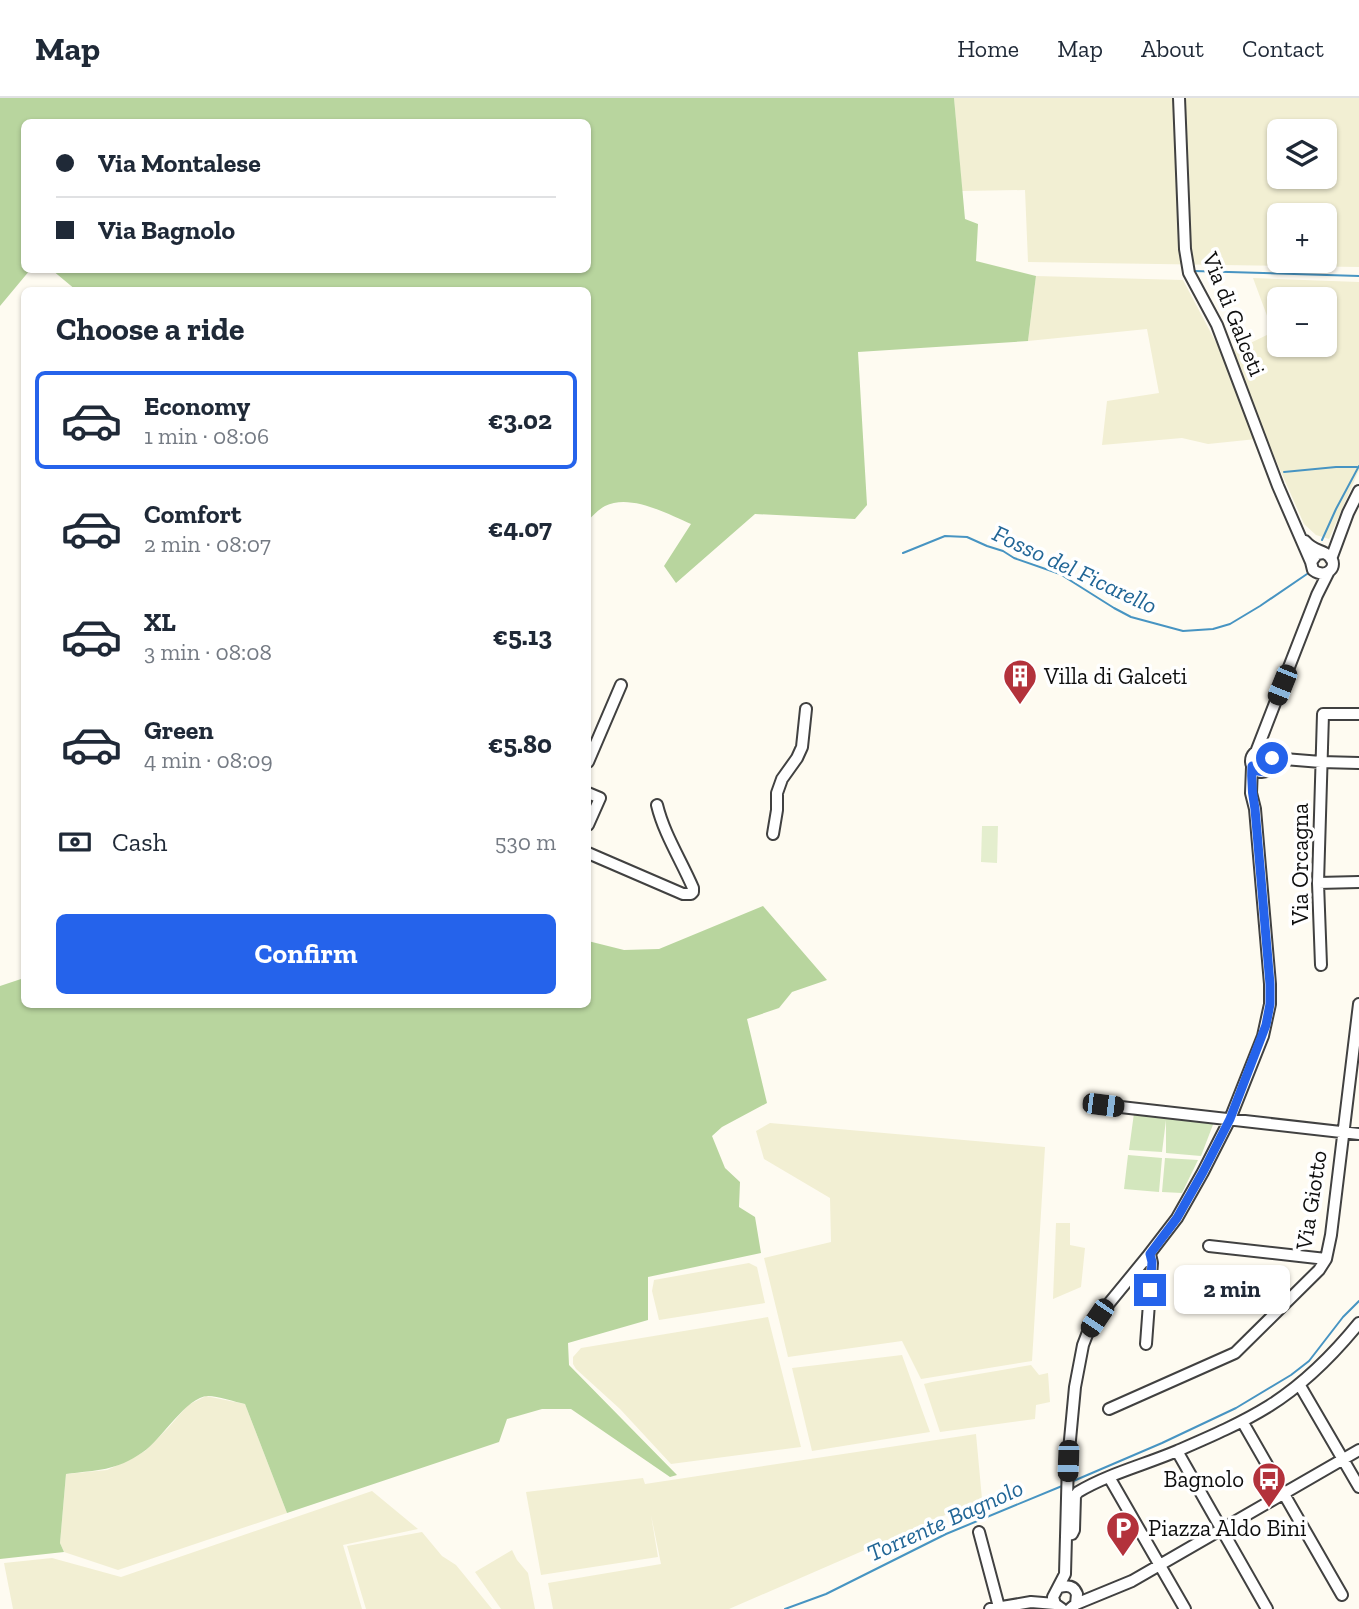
<!DOCTYPE html>
<html lang="en">
<head>
<meta charset="utf-8">
<style>
  :root { --surface:#fff; --page:#f6f6f7; --text:#1f2937; --muted:#747a83; --line:#e0e1e3; --accent:#2563eb }
  body { margin:0; font-family:"Zilla Slab",serif; background:var(--page); color:var(--text); height:100vh; display:flex; flex-direction:column; font-size:26px; white-space:nowrap }
  * { box-sizing:border-box; margin:0 }
  p { font-size:23px; color:var(--muted) }
  .icon { flex:none; width:38px; height:38px; fill:none; stroke:currentColor; stroke-width:2; stroke-linecap:round; stroke-linejoin:round }
  .map { position:relative; flex:1; overflow:hidden }
  .side { position:absolute; left:21px; top:189px; width:570px; height:721px; display:flex; flex-direction:column; background:var(--surface); border-radius:10px; box-shadow:0 2px 5px #0004 }
  .side>* { flex:none }
  .guide { position:absolute; left:21px; top:21px; width:570px; height:154px; border-radius:10px; box-shadow:0 2px 5px #0004; display:grid; align-content:center; height:154px; padding:0 35px; background:var(--surface) }
  .buttons { position:absolute; left:1267px; top:21px; display:grid; gap:14px }
  .buttons a { display:grid; place-items:center; width:70px; height:70px; border-radius:10px; background:var(--surface); box-shadow:0 2px 5px #0004; font-size:35px }
  .end { position:absolute; width:32px; height:32px; margin:-16px; border:9px solid #2563eb; background:#fff; box-shadow:0 0 0 4px #fff }
  .from { border-radius:50% }
  .bubble { position:absolute; height:49px; border-radius:10px; background:var(--surface); box-shadow:0 2px 5px #0004; font-size:23px; font-weight:800; line-height:49px; text-align:center }
  .car { position:absolute; width:21px; height:42px; margin:-21px -10px; border-radius:9px; box-shadow:0 0 5px 2px #0007; background:linear-gradient(#222 24%,#8ab4d8 0 40%,#222 0 76%,#8ab4d8 0 86%,#222 0) }
  .guide b { display:flex; align-items:center; gap:24px; height:66px; font-size:26px }
  .guide b+b { border-top:2px solid var(--line) }
  .guide i { width:18px; height:18px; background:var(--text) }
  ul { padding:0; list-style:none }
  li { display:flex; align-items:center; gap:21px; height:98px; margin:0 14px 10px; padding:0 21px; border:4px solid transparent; border-radius:10px }
  li div { flex:1 }
  li b { display:block; font-size:26px }
  li em { font-style:normal; font-weight:800 }
  li.active { border-color:var(--accent) }
  li>.icon { width:63px; height:63px; stroke-width:1.5 }
  h2 { padding:0 35px; font-size:32px; line-height:84px }
  .pay { display:flex; align-items:center; gap:18px; height:77px; padding:0 35px; font-size:26px }
  .pay p { margin-inline-start:auto }
  .action { display:flex; gap:14px; margin-top:auto; padding:14px 35px }
  .action a { flex:1; height:80px; border-radius:10px; background:var(--accent); color:#fff; font-size:28px; font-weight:800; line-height:80px; text-align:center }
  header { display:flex; align-items:center; gap:42px; box-sizing:border-box; height:98px; padding:0 35px; background:var(--surface); border-bottom:2px solid var(--line) }
  header strong { font-size:33px }
  nav { display:flex; gap:38px; margin-inline-start:auto; font-size:24px }
  .map>svg:first-child { display:block }
  .farmland { fill:#f2efd3; fill-rule:evenodd }
  .green { fill:#d3e6bd }
  .forest { fill:#b8d59e }
  .pitch { fill:#e4eece }
  .lines { fill:none; stroke-linecap:round; stroke-linejoin:round }
  .stream { stroke:#4794c2; stroke-width:2 }
  .minor-casing { stroke:#414141; stroke-width:14 }
  .minor { stroke:#fff; stroke-width:10 }
  .route { stroke:#2563eb; stroke-width:9 }
  .labels { text-anchor:middle; dominant-baseline:central; stroke-width:7; stroke-linejoin:round; paint-order:stroke }
  .street-label { font-size:23px; fill:#0e0e0e; stroke:#fff }
  .poi-label { font-size:23px; fill:#0e0e0e; stroke:#fff; text-anchor:start }
  .water-label { font-size:24px; font-style:italic; fill:#226696; stroke:#fff }
</style>
</head>
<body>
<header>
<strong>Map</strong>
<nav><a>Home</a><a>Map</a><a>About</a><a>Contact</a></nav>
</header>
<div class="map">
<svg width="1359" height="1511" viewBox="0 0 1359 1511">
  <rect width="100%" height="100%" fill="#fefbf1"/>
  <!-- farmland -->
  <path class="farmland" d="M 954,0 L 1359,0 L 1359,169 L 1028,164 L 1025,92 L 962,93 ZM 1279,33 L 1325,33 L 1325,79 L 1279,79 ZM 1279,117 L 1325,117 L 1325,163 L 1279,163 Z
    M 1036,178 L 1183,182 L 1221,254 L 1238,251 L 1273,234 L 1253,180 L 1359,184 L 1359,372 L 1329,441 L 1316,437 L 1304,426 L 1266,340 L 1208,346 L 1182,340 L 1102,347 L 1107,303 L 1159,295 L 1147,231 L 1028,243 ZM 1279,201 L 1325,201 L 1325,247 L 1279,247 Z
    M 770,1025 L 1045,1049 L 1032,1263 L 921,1281 L 902,1243 L 788,1259 L 764,1160 L 831,1144 L 830,1100 L 764,1061 L 756,1033 Z
    M 1056,1125 L 1070,1125 L 1070,1147 L 1085,1150 L 1081,1189 L 1053,1201 Z
    M 749,1165 L 757,1169 L 765,1205 L 659,1222 L 652,1193 L 654,1182 Z
    M 768,1219 L 801,1349 L 671,1366 L 620,1311 L 576,1271 L 573,1266 L 573,1259 L 581,1250 Z
    M 902,1257 L 930,1334 L 812,1353 L 792,1270 Z
    M 1031,1267 L 1039,1277 L 1048,1275 L 1050,1304 L 1036,1307 L 1035,1321 L 940,1334 L 924,1286 L 932,1284 Z
    M 206,1298 L 245,1306 L 287,1415 L 118,1472 L 64,1454 L 60,1445 L 66,1376 L 107,1372 L 129,1362 L 145,1353 L 168,1330 L 188,1307 Z
    M 976,1336 L 982,1401 L 729,1511 L 553,1511 L 548,1485 L 661,1466 L 651,1417 L 658,1459 L 541,1477 L 526,1394 L 643,1380 L 645,1386 Z
    M 372,1393 L 418,1431 L 343,1447 L 362,1511 L 13,1511 L 4,1465 L 52,1460 L 121,1479 Z
    M 422,1434 L 442,1458 L 456,1467 L 492,1511 L 366,1511 L 347,1448 Z
    M 512,1452 L 517,1462 L 528,1475 L 535,1511 L 501,1511 L 475,1474 Z"/>
  <!-- green -->
  <path class="green" d="M 1134,1015 L 1214,1024 L 1201,1058 L 1166,1055 L 1166,1022 L 1162,1054 L 1129,1052 Z
    M 1128,1057 L 1162,1060 L 1159,1094 L 1124,1091 Z
    M 1165,1060 L 1198,1062 L 1182,1095 L 1162,1094 Z"/>
  <!-- forest -->
  <path class="forest" d="M 0,0 L 954,0 L 965,121 L 978,126 L 976,163 L 1036,178 L 1028,243 L 858,254 L 867,407 L 855,421 L 755,416 L 676,485 L 664,468 L 691,426 C 668,416 630,395 605,408 C 599,411 593,418 588,422 L 588,192 L 76,192 L 52,172 L 588,172 L 588,24 L 24,24 L 24,172 L 30,172 L 0,208 Z
    M 763,808 L 827,882 L 792,894 L 779,910 L 747,921 L 767,1005 L 722,1029 L 712,1038 L 725,1070 L 740,1084 L 739,1109 L 755,1119 L 761,1155 L 648,1179 L 648,1222 L 568,1245 L 569,1267 L 677,1377 L 670,1379 L 571,1311 L 542,1311 L 507,1321 L 499,1344 L 287,1415 L 245,1306 C 235,1304 218,1298 208,1298 C 187,1298 161,1342 143,1354 C 116,1373 97,1372 66,1376 L 60,1445 L 64,1454 L 0,1461 L 0,888 L 24,880 L 24,906 L 588,906 L 588,843 L 624,852 L 659,851 Z"/>
  <!-- pitch -->
  <path class="pitch" d="M 982,728 L 998,728 L 997,765 L 981,764 Z"/>
  <g class="lines">
    <!-- stream -->
    <path class="stream" d="M 1194,173 L 1359,178
      M 1284,374 L 1336,369 L 1357,369
      M 1322,442 L 1336,411 L 1359,368
      M 903,455 L 945,438 L 967,439 L 987,448 L 1003,453 L 1014,460 L 1060,476 L 1114,510 L 1131,519 L 1183,533 L 1213,531 L 1230,526 L 1260,508 L 1307,476
      M 1071,1384 L 1162,1345 L 1236,1310 L 1291,1277 L 1309,1263 L 1343,1219 L 1359,1203
      M 785,1511 L 826,1496 L 946,1436 L 1062,1388"/>
    <!-- minor casing -->
    <g class="minor-casing">
      <path id="minor" d="M 1179,0 L 1185,151 L 1189,175 L 1217,227 L 1278,388 L 1311,464
        M 1305,443 C 1314,454 1322,451 1329,458 C 1340,468 1326,482 1313,472 L 1311,464 L 1317,456 L 1323,455
        M 1331,461 L 1348,415 L 1359,393
        M1251 663a11 11 0 1 1 22 0a11 11 0 1 1-22 0Z
        M 1256,654 L 1317,497 L 1328,475
        M 1272,660 L 1321,664 L 1359,665
        M 588,664 L 621,587
        M 588,695 L 600,700 L 588,727
        M 773,736 L 777,712 L 777,695 L 782,681 L 797,660 L 802,649 L 806,611
        M 588,755 L 683,796 L 691,796 L 693,794 L 693,790 C 681,762 664,736 657,707
        M 1318,785 L 1359,784
        M 1321,867 L 1318,785 L 1323,616 L 1359,616
        M 1103,1007 L 1359,1036
        M 1209,1148 L 1326,1161
        M 1146,1246 L 1152,1165 L 1150,1156
        M 1299,1286 L 1359,1389
        M 1109,1311 L 1235,1255 L 1319,1172 L 1326,1161 L 1331,1137 L 1359,906
        M 1242,1323 L 1342,1497
        M 1177,1353 L 1267,1511
        M 1109,1379 L 1185,1511
        M 979,1434 L 999,1509
        M 1067,1437 L 1072,1436 L 1074,1432 L 1075,1398 L 1078,1394 C 1108,1376 1144,1367 1177,1353 C 1207,1340 1240,1326 1269,1308 C 1304,1286 1333,1257 1359,1225
        M 1060,1489 C 1068,1487 1074,1488 1077,1496 L 1076,1506 L 1070,1511
        M 1076,1506 L 1132,1483 L 1359,1352
        M 990,1511 L 1031,1504 L 1055,1506
        M 1062,1511 L 1055,1506 L 1053,1499 L 1065,1476 L 1068,1363 L 1075,1289 L 1083,1247 L 1088,1234 L 1097,1220 L 1147,1159 L 1177,1120 L 1203,1074 L 1230,1021 L 1263,938 L 1270,906 L 1270,886 L 1255,711 L 1251,695 L 1252,669"/>
    </g>
    <!-- minor -->
    <use href="#minor" class="minor"/>
  </g>
  <g class="lines">
    <!-- route -->
    <path class="route" d="M 1150,1192 L 1152,1164 L 1150,1156 L 1177,1120 L 1203,1074 L 1230,1021 L 1266,927 L 1270,906 L 1270,886 L 1255,711 C 1252,696 1251,684 1252,668 L 1258,673 L 1265,674 L 1270,669 L 1272,660"/>
  </g>
  <!-- icons -->
  <defs>
    <g id="building-pin" transform="scale(1.75)"><path d="M0 17L-7.5 6A9.5 9.5 0 1 1 7.5 6Z" fill="#b3323b" stroke="#fff"/><path d="M-4-6H4V6H1V3H-1V6H-4ZM-2.5-4.3h1.7v1.8h-1.7ZM.8-4.3h1.7v1.8H.8ZM-2.5-1h1.7V.8h-1.7ZM.8-1h1.7V.8H.8Z" fill="#fff"/></g>
    <g id="bus-pin" transform="scale(1.75)"><path d="M0 17L-7.5 6A9.5 9.5 0 1 1 7.5 6Z" fill="#b3323b" stroke="#fff"/><path d="M-5-6H5V4H4V6H2V4H-2V6H-4V4H-5ZM-3.5-4V0h7V-4ZM-3.5 1.2v1.5H-2V1.2ZM2 1.2v1.5H3.5V1.2Z" fill="#fff"/></g>
    <g id="parking-pin" transform="scale(1.75)"><path d="M0 17L-7.5 6A9.5 9.5 0 1 1 7.5 6Z" fill="#b3323b" stroke="#fff"/><path d="M-3.5-5.5H1a3.5 3.5 0 0 1 0 7H-1V5.5H-3.5ZM-1-3.4V-.6H.8a1.4 1.4 0 0 0 0-2.8Z" fill="#fff"/></g>
  </defs>
  <g fill-rule="evenodd">
    <use href="#building-pin" x="1020" y="578"/>
    <use href="#bus-pin" x="1269" y="1381"/>
    <use href="#parking-pin" x="1123" y="1430"/>
  </g>
  <g class="labels">
    <!-- street labels -->
    <g class="street-label">
      <text transform="translate(1234 216) rotate(68)">Via di Galceti</text>
      <text transform="translate(1300 766) rotate(-90)">Via Orcagna</text>
      <text transform="translate(1311 1102) rotate(-81)">Via Giotto</text>
    </g>
    <!-- poi labels -->
    <g class="poi-label">
      <text x="1044" y="578">Villa di Galceti</text>
      <text x="1244" y="1381" text-anchor="end">Bagnolo</text>
      <text x="1148" y="1430">Piazza Aldo Bini</text>
    </g>
    <!-- water labels -->
    <g class="water-label">
      <text transform="translate(1075 471) rotate(25)">Fosso del Ficarello</text>
      <text transform="translate(945 1422) rotate(-24)">Torrente Bagnolo</text>
    </g>
  </g>
</svg>
<div class="buttons">
<a><svg class="icon" aria-label="layers" viewBox="0 0 24 24"><path d="M12 4l9 5-9 5-9-5zM3 14l9 5 9-5"/></svg></a>
<a>+</a>
<a>−</a>
</div>
<i class="end from" style="left:1272px;top:660px"></i>
<i class="end" style="left:1150px;top:1192px"></i>
<div class="bubble" style="left:1174px;top:1167px;width:116px">2 min</div>
<i class="car" style="left:1282px;top:587px;rotate:202deg"></i>
<i class="car" style="left:1103px;top:1007px;rotate:97deg"></i>
<i class="car" style="left:1097px;top:1220px;rotate:214deg"></i>
<i class="car" style="left:1068px;top:1363px;rotate:182deg"></i>
<div class="guide">
<b><i class="from"></i>Via Montalese</b>
<b><i></i>Via Bagnolo</b>
</div>
<section class="side">
<h2>Choose a ride</h2>
<ul>
<li class="active"><svg class="icon" aria-label="car" viewBox="0 0 24 24"><path d="M5 17H2v-5l4-1 3-4h7l3 4 3 1v5h-3M9 17h6M6 11h13"/><circle cx="7" cy="17" r="2"/><circle cx="17" cy="17" r="2"/></svg><div><b>Economy</b><p>1 min · 08:06</p></div><em>€3.02</em></li>
<li><svg class="icon" aria-label="car" viewBox="0 0 24 24"><path d="M5 17H2v-5l4-1 3-4h7l3 4 3 1v5h-3M9 17h6M6 11h13"/><circle cx="7" cy="17" r="2"/><circle cx="17" cy="17" r="2"/></svg><div><b>Comfort</b><p>2 min · 08:07</p></div><em>€4.07</em></li>
<li><svg class="icon" aria-label="car" viewBox="0 0 24 24"><path d="M5 17H2v-5l4-1 3-4h7l3 4 3 1v5h-3M9 17h6M6 11h13"/><circle cx="7" cy="17" r="2"/><circle cx="17" cy="17" r="2"/></svg><div><b>XL</b><p>3 min · 08:08</p></div><em>€5.13</em></li>
<li><svg class="icon" aria-label="car" viewBox="0 0 24 24"><path d="M5 17H2v-5l4-1 3-4h7l3 4 3 1v5h-3M9 17h6M6 11h13"/><circle cx="7" cy="17" r="2"/><circle cx="17" cy="17" r="2"/></svg><div><b>Green</b><p>4 min · 08:09</p></div><em>€5.80</em></li>
</ul>
<div class="pay"><svg class="icon" aria-label="cash" viewBox="0 0 24 24"><path d="M3 7h18v10H3z"/><circle cx="12" cy="12" r="2"/></svg>Cash<p>530 m</p></div>
<div class="action"><a>Confirm</a></div>
</section>
</div>
</body>
</html>
